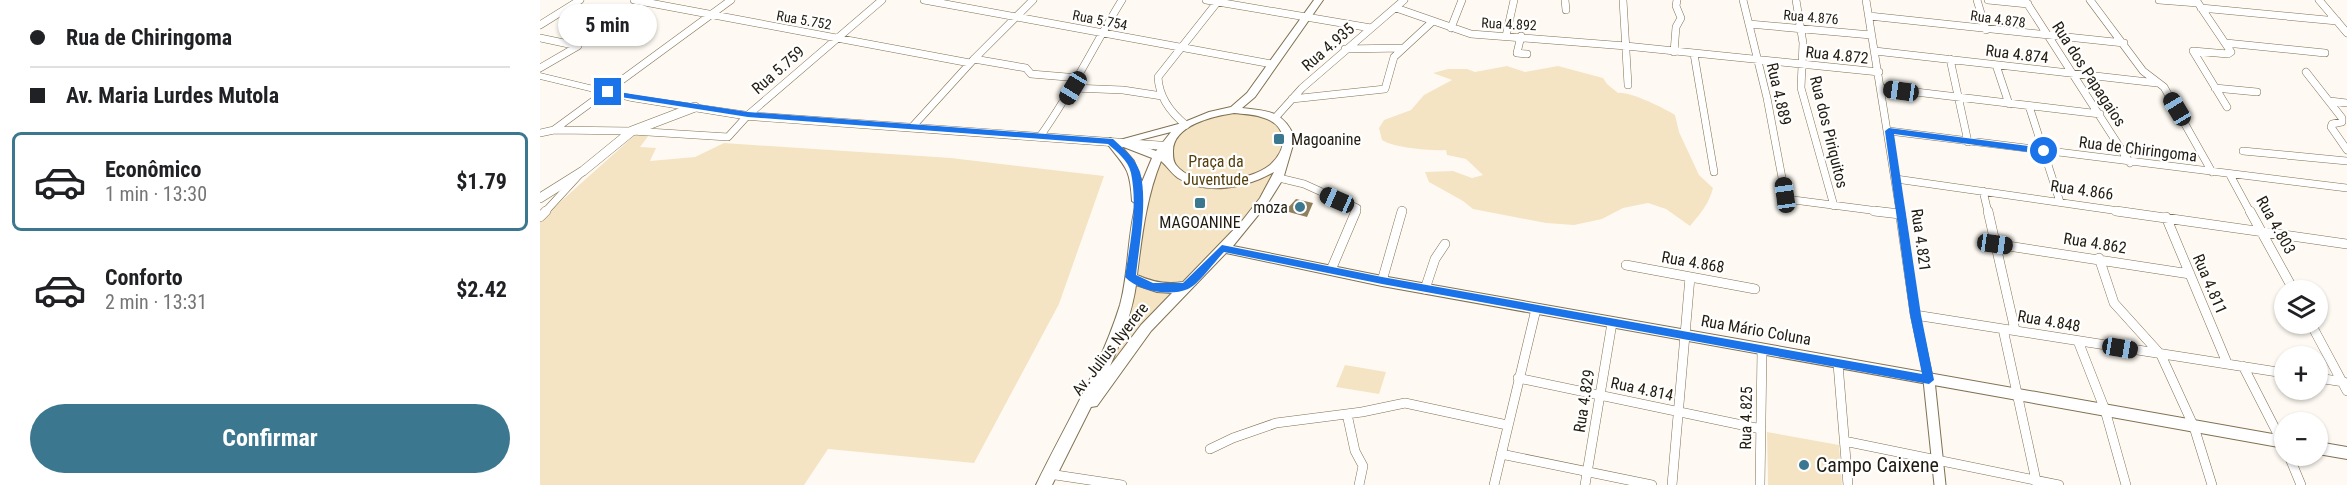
<!DOCTYPE html>
<html lang="pt">
<head>
<meta charset="utf-8">
<style>
  :root { --surface:#fff; --page:#f2f2f2; --text:#202124; --muted:#757577; --line:#e0e0e0; --accent:#3b778f }
  body { margin:0; font-family:"Roboto Condensed",sans-serif; background:var(--page); color:var(--text); height:100vh; display:flex; flex-direction:column; font-size:22px; white-space:nowrap }
  * { box-sizing:border-box; margin:0 }
  p { font-size:20px; color:var(--muted) }
  .icon { flex:none; width:33px; height:33px; fill:none; stroke:currentColor; stroke-width:2; stroke-linecap:round; stroke-linejoin:round }
  .map { position:relative; flex:1; overflow:hidden }
  .details { display:flex; flex-direction:column; background:var(--surface); width:540px }
  .details>* { flex:none }
  .top-card { display:grid; align-content:center; height:132px; padding:0 30px; background:var(--surface) }
  .tools { position:absolute; left:1734px; top:280px; display:grid; gap:12px }
  .tools a { display:grid; place-items:center; width:54px; height:54px; border-radius:50%; background:var(--surface); box-shadow:0 2px 4px #0004; font-size:30px }
  .end { position:absolute; width:27px; height:27px; margin:-14px; border:8px solid #1a73e8; background:#fff; box-shadow:0 0 0 3px #fff }
  .from { border-radius:50% }
  .bubble { position:absolute; height:42px; border-radius:21px; background:var(--surface); box-shadow:0 2px 4px #0004; font-size:20px; font-weight:700; line-height:42px; text-align:center }
  .car { position:absolute; width:18px; height:36px; margin:-18px -9px; border-radius:8px; box-shadow:0 0 4px 2px #0007; background:linear-gradient(#222 24%,#8ab4d8 0 40%,#222 0 76%,#8ab4d8 0 86%,#222 0) }
  .top-card b { display:flex; align-items:center; gap:21px; height:57px; font-size:22px }
  .top-card b+b { border-top:2px solid var(--line) }
  .top-card i { width:15px; height:15px; background:var(--text) }
  ul { padding:0; list-style:none }
  li { display:flex; align-items:center; gap:18px; height:99px; margin:0 12px 9px; padding:0 18px; border:3px solid transparent; border-radius:9px }
  li div { flex:1 }
  li b { display:block; font-size:22px }
  li em { font-style:normal; font-weight:700 }
  li.on { border-color:var(--accent) }
  li>.icon { width:54px; height:54px; stroke-width:1.5 }
  .cta { display:flex; gap:12px; margin-top:auto; padding:12px 30px }
  .cta a { flex:1; height:69px; border-radius:36px; background:var(--accent); color:#fff; font-size:24px; font-weight:700; line-height:69px; text-align:center }
  main { display:flex; flex:1; min-height:0 }
  .map>svg:first-child { display:block }
  .green { fill:#f4e4c3 }
  .building { fill:#8e7f5f }
  .lines { fill:none; stroke-linecap:round; stroke-linejoin:round }
  .minor-far1-casing { stroke:#807152; stroke-width:8 }
  .minor-casing { stroke:#807152; stroke-width:10 }
  .tertiary-far1-casing { stroke:#807152; stroke-width:10 }
  .tertiary-casing { stroke:#807152; stroke-width:13 }
  .secondary-casing { stroke:#807152; stroke-width:2 }
  .primary-casing { stroke:#807152; stroke-width:1 }
  .minor-far1 { stroke:#fff; stroke-width:7 }
  .minor { stroke:#fff; stroke-width:9 }
  .tertiary-far1 { stroke:#fff; stroke-width:9 }
  .tertiary { stroke:#fff; stroke-width:11 }
  .secondary { fill:#fff; fill-rule:evenodd }
  .primary { fill:#fff; fill-rule:evenodd }
  .route { fill:#1a73e8 }
  .poi-dot { fill:#3b778f; stroke:#fff; stroke-width:2 }
  .labels { text-anchor:middle; dominant-baseline:central; stroke-width:4.5; stroke-linejoin:round; paint-order:stroke }
  .far-street-label { font-size:14px; fill:#221c10; stroke:#fff }
  .street-label { font-size:16px; fill:#221c10; stroke:#fff }
  .poi-label { font-size:16px; fill:#221c10; stroke:#fff; text-anchor:start }
  .park-label { font-size:16px; fill:#55400d; stroke:#fff }
  .near-poi-label { font-size:20px; fill:#221c10; stroke:#fff; text-anchor:start }
</style>
</head>
<body>
<main>
<section class="details">
<div class="top-card">
<b><i class="from"></i>Rua de Chiringoma</b>
<b><i></i>Av. Maria Lurdes Mutola</b>
</div>
<ul>
<li class="on"><svg class="icon" aria-label="car" viewBox="0 0 24 24"><path d="M5 17H2v-5l4-1 3-4h7l3 4 3 1v5h-3M9 17h6M6 11h13"/><circle cx="7" cy="17" r="2"/><circle cx="17" cy="17" r="2"/></svg><div><b>Econômico</b><p>1 min · 13:30</p></div><em>$1.79</em></li>
<li><svg class="icon" aria-label="car" viewBox="0 0 24 24"><path d="M5 17H2v-5l4-1 3-4h7l3 4 3 1v5h-3M9 17h6M6 11h13"/><circle cx="7" cy="17" r="2"/><circle cx="17" cy="17" r="2"/></svg><div><b>Conforto</b><p>2 min · 13:31</p></div><em>$2.42</em></li>
</ul>
<div class="cta"><a>Confirmar</a></div>
</section>
<div class="map">
<svg width="1807" height="485" viewBox="0 0 1807 485">
  <rect width="100%" height="100%" fill="#fefaf3"/>
  <!-- green -->
  <path class="green" d="M 967,66 L 985,72 L 1018,66 L 1063,78 L 1067,84 L 1078,93 C 1089,91 1124,108 1135,115 L 1139,132 L 1159,175 L 1173,188 C 1169,204 1160,214 1150,226 L 1126,209 L 1108,203 L 1083,208 L 1062,219 L 1034,225 L 1006,223 L 933,209 L 923,201 L 889,182 L 885,172 L 913,171 L 932,178 L 943,175 L 926,159 L 907,155 L 906,150 C 891,151 854,148 842,140 L 839,128 L 844,120 L 871,110 L 884,95 L 912,80 L 893,73 L 908,69 L 927,69 L 935,72 Z
    M 681,111 L 723,113 L 749,134 L 733,188 L 672,255 L 537,422 L 581,338 L 589,319 L 599,270 L 604,214 L 620,160 L 638,131 Z
    M 95,135 L 109,135 L 100,147 L 116,148 L 110,161 L 155,157 L 184,143 L 411,158 L 564,176 L 519,304 L 434,463 L 288,449 L 264,485 L 0,485 L 0,220 Z
    M 805,365 L 846,372 L 839,394 L 796,387 Z
    M 1227,432 L 1299,445 L 1302,485 L 1228,485 Z"/>
  <!-- building -->
  <path class="building" d="M 756,199 L 773,203 L 767,217 L 745,211 Z"/>
  <g class="lines">
    <!-- minor-far1 casing -->
    <g class="minor-far1-casing">
      <path id="minor-far1" d="M 94,0 L 430,63
        M 384,0 L 732,64
        M 666,0 L 831,28
        M 1025,0 L 1026,10
        M 1083,0 L 1088,85
        M 1203,0 L 1227,98 L 1246,199 L 1346,212
        M 1256,0 L 1263,43 L 1261,88 L 1294,206
        M 1326,0 L 1360,212
        M 1437,0 L 1446,30
        M 1448,0 L 1488,4
        M 1485,0 L 1590,163
        M 1550,0 L 1603,71 L 1624,87 L 1672,172
        M 1619,0 L 1658,3
        M 1656,0 L 1691,52 L 1688,54 L 1653,51 L 1687,107
        M 1779,0 L 1807,33
        M 856,8 L 931,34 L 1086,46 L 1339,72
        M 1661,8 L 1797,21
        M 1329,16 L 1584,43
        M 1209,24 L 1331,35
        M 0,25 L 40,0
        M 911,28 L 922,0
        M 966,36 L 974,0
        M 981,36 L 977,53 L 987,54
        M 0,38 L 38,46 L 0,68
        M 1686,43 L 1785,53
        M 805,49 L 863,48
        M 1335,51 L 1617,83
        M 1134,52 L 1136,27 L 1141,18 L 1136,6 L 1137,0
        M 1154,54 L 1174,172
        M 434,59 L 486,68 L 491,74 L 539,78
        M 1410,59 L 1428,142
        M 1456,65 L 1469,104
        M 1766,72 L 1802,118 L 1802,122 L 1792,124 L 1791,127 L 1807,150
        M 533,88 L 583,90 L 622,96
        M 1342,88 L 1560,114
        M 1675,88 L 1717,92
        M 752,99 L 845,89 L 854,57 L 893,21
        M 1790,101 L 1807,103
        M 1489,106 L 1520,202
        M 735,118 L 762,88 L 864,0
        M 646,125 C 631,113 619,97 618,77 L 679,0
        M 373,126 L 434,59 L 493,0
        M 15,129 L 191,0
        M 1349,131 L 1807,188
        M 0,133 L 14,130 L 92,131 L 188,137 L 208,115 L 342,0
        M 501,135 C 532,92 554,45 582,0
        M 1703,151 L 1807,161
        M 1690,175 L 1710,212
        M 739,178 L 764,184 L 817,208 L 815,212
        M 1356,179 L 1586,212
        M 1443,191 L 1448,212
        M 5,212 L 39,175"/>
    </g>
    <!-- minor casing -->
    <g class="minor-casing">
      <path id="minor" d="M 1334,211 L 1360,214
        M 1360,211 L 1375,315 L 1389,380
        M 1448,211 L 1475,330
        M 1576,211 L 1807,244
        M 1710,211 L 1754,291
        M 0,217 L 6,211
        M 1626,217 L 1687,363
        M 1455,244 L 1650,274
        M 1559,258 L 1574,303 L 1621,355 L 1654,427 L 1672,485
        M 1086,265 L 1215,289
        M 791,270 L 816,211
        M 842,281 L 862,211
        M 885,289 L 895,259 L 905,244
        M 1375,315 L 1744,373
        M 1771,324 L 1807,391
        M 1463,329 L 1497,485
        M 1538,341 L 1565,410 L 1586,485
        M 1298,364 L 1308,485
        M 1703,366 L 1744,446
        M 978,378 L 1221,429
        M 1778,378 L 1804,382
        M 807,414 L 815,451 L 823,466 L 819,485
        M 1304,441 L 1519,485
        M 670,449 L 693,438 L 736,423 L 822,412 L 865,403 L 967,425
        M 961,454 L 1112,485
        M 1749,456 L 1761,485
        M 509,474 L 582,485
        M 954,485 L 996,309
        M 1045,485 L 1072,323
        M 1132,485 L 1150,277
        M 1220,485 L 1222,350"/>
    </g>
    <!-- tertiary-far1 casing -->
    <g class="tertiary-far1-casing">
      <path id="tertiary-far1" d="M 0,198 L 43,171 L 92,131 L 155,107"/>
    </g>
    <!-- tertiary casing -->
    <g class="tertiary-casing">
      <path id="tertiary" d="M 1389,380 L 1400,485"/>
    </g>
    <!-- secondary casing -->
    <g class="secondary-casing">
      <path id="secondary" d="M 774,0 L 783,0 L 715,97 L 702,108 C 730,111 743,111 755,138 L 743,179 L 728,203 L 693,246 L 842,276 L 1744,436 L 1744,448 L 842,286 L 686,253 L 611,331 L 557,406 L 551,407 L 512,485 L 496,485 C 525,425 560,369 580,305 C 589,272 587,237 596,204 L 592,201 C 590,166 585,167 565,141 L 570,138 L 576,141 L 642,123 L 669,112 L 691,107 L 707,93 ZM 694,113 C 703,114 713,114 721,117 C 748,124 749,148 730,165 C 709,182 654,189 636,165 C 633,161 633,156 633,152 C 632,125 674,116 694,113 ZM 631,132 L 616,151 L 592,142 ZM 581,146 L 612,158 L 602,182 L 594,161 ZM 621,161 C 627,166 631,173 638,178 C 667,196 706,188 734,172 L 720,198 L 702,221 L 643,282 C 626,285 612,282 597,275 C 602,236 606,198 621,161 ZM 596,285 L 617,292 L 632,293 L 601,325 L 570,366 C 582,339 592,313 596,285 Z
        M 1778,442 L 1807,447 L 1807,459 L 1778,454 Z"/>
    </g>
    <!-- primary casing -->
    <g class="primary-casing">
      <path id="primary" d="M 0,73 L 91,95 L 209,112 L 626,142 L 632,146 L 626,150 L 209,120 L 91,101 L 0,79 Z"/>
    </g>
    <!-- minor-far1 -->
    <use href="#minor-far1" class="minor-far1"/>
    <!-- minor -->
    <use href="#minor" class="minor"/>
    <!-- tertiary-far1 -->
    <use href="#tertiary-far1" class="tertiary-far1"/>
    <!-- tertiary -->
    <use href="#tertiary" class="tertiary"/>
    <!-- secondary -->
    <use href="#secondary" class="secondary"/>
    <!-- primary -->
    <use href="#primary" class="primary"/>
  </g>
  <!-- route -->
  <path class="route" d="M 65,90 L 208,112 L 573,139 C 584,149 595,158 600,172 C 608,201 599,245 596,275 L 613,283 L 643,283 L 682,245 L 842,277 L 1382,374 L 1370,315 L 1345,131 L 1349,128 L 1504,148 L 1509,151 L 1504,154 L 1354,134 L 1381,315 L 1394,380 L 1389,384 L 842,284 L 684,252 C 675,261 658,285 648,289 C 630,297 598,291 585,277 C 590,244 598,207 591,173 C 588,160 577,152 568,144 L 208,117 L 68,95 L 65,94 Z"/>
  <!-- markers -->
  <g class="poi-dot">
    <rect x="733" y="133" width="12" height="12" rx="3"/>
    <rect x="654" y="197" width="12" height="12" rx="3"/>
    <circle cx="760" cy="207" r="6"/>
    <circle cx="1264" cy="465" r="6"/>
  </g>
  <g class="labels">
    <!-- far-street labels -->
    <g class="far-street-label">
      <text transform="translate(1271 17) rotate(5)">Rua 4.876</text>
      <text transform="translate(1458 19) rotate(8)">Rua 4.878</text>
      <text transform="translate(264 20) rotate(10)">Rua 5.752</text>
      <text transform="translate(560 20) rotate(11)">Rua 5.754</text>
      <text transform="translate(969 24) rotate(3)">Rua 4.892</text>
    </g>
    <!-- street labels -->
    <g class="street-label">
      <text transform="translate(788 47) rotate(-41)">Rua 4.935</text>
      <text transform="translate(1477 54) rotate(7)">Rua 4.874</text>
      <text transform="translate(1297 55) rotate(6)">Rua 4.872</text>
      <text transform="translate(238 70) rotate(-41)">Rua 5.759</text>
      <text transform="translate(1549 74) rotate(57)">Rua dos Papagaios</text>
      <text transform="translate(1239 94) rotate(77)">Rua 4.889</text>
      <text transform="translate(1289 132) rotate(76)">Rua dos Piriquitos</text>
      <text transform="translate(1598 149) rotate(7)">Rua de Chiringoma</text>
      <text transform="translate(1542 190) rotate(8)">Rua 4.866</text>
      <text transform="translate(1736 225) rotate(61)">Rua 4.803</text>
      <text transform="translate(1381 240) rotate(82)">Rua 4.821</text>
      <text transform="translate(1555 243) rotate(9)">Rua 4.862</text>
      <text transform="translate(1153 262) rotate(10)">Rua 4.868</text>
      <text transform="translate(1670 284) rotate(67)">Rua 4.811</text>
      <text transform="translate(1509 321) rotate(10)">Rua 4.848</text>
      <text transform="translate(1216 330) rotate(10)">Rua Mário Coluna</text>
      <text transform="translate(570 349) rotate(-52)">Av. Julius Nyerere</text>
      <text transform="translate(1102 389) rotate(12)">Rua 4.814</text>
      <text transform="translate(1044 401) rotate(-81)">Rua 4.829</text>
      <text transform="translate(1206 418) rotate(-89)">Rua 4.825</text>
    </g>
    <!-- poi labels -->
    <g class="poi-label">
      <text x="751" y="139">Magoanine</text>
      <text x="748" y="207" text-anchor="end">moza</text>
      <text x="660" y="222" text-anchor="middle">MAGOANINE</text>
    </g>
    <!-- park labels -->
    <g class="park-label">
      <text x="676" y="161">Praça da<tspan x="676" dy="18">Juventude</tspan></text>
    </g>
    <!-- near-poi labels -->
    <g class="near-poi-label">
      <text x="1276" y="465">Campo Caixene</text>
    </g>
  </g>
</svg>
<div class="tools">
<a><svg class="icon" aria-label="layers" viewBox="0 0 24 24"><path d="M12 4l9 5-9 5-9-5zM3 14l9 5 9-5"/></svg></a>
<a>+</a>
<a>−</a>
</div>
<i class="end from" style="left:1504px;top:151px"></i>
<i class="end" style="left:68px;top:92px"></i>
<div class="bubble" style="left:18px;top:4px;width:99px">5 min</div>
<i class="car" style="left:533px;top:88px;rotate:211deg"></i>
<i class="car" style="left:1361px;top:91px;rotate:278deg"></i>
<i class="car" style="left:1637px;top:109px;rotate:329deg"></i>
<i class="car" style="left:1245px;top:195px;rotate:352deg"></i>
<i class="car" style="left:797px;top:200px;rotate:294deg"></i>
<i class="car" style="left:1455px;top:244px;rotate:98deg"></i>
<i class="car" style="left:1580px;top:348px;rotate:99deg"></i>
</div>
</main>
</body>
</html>
